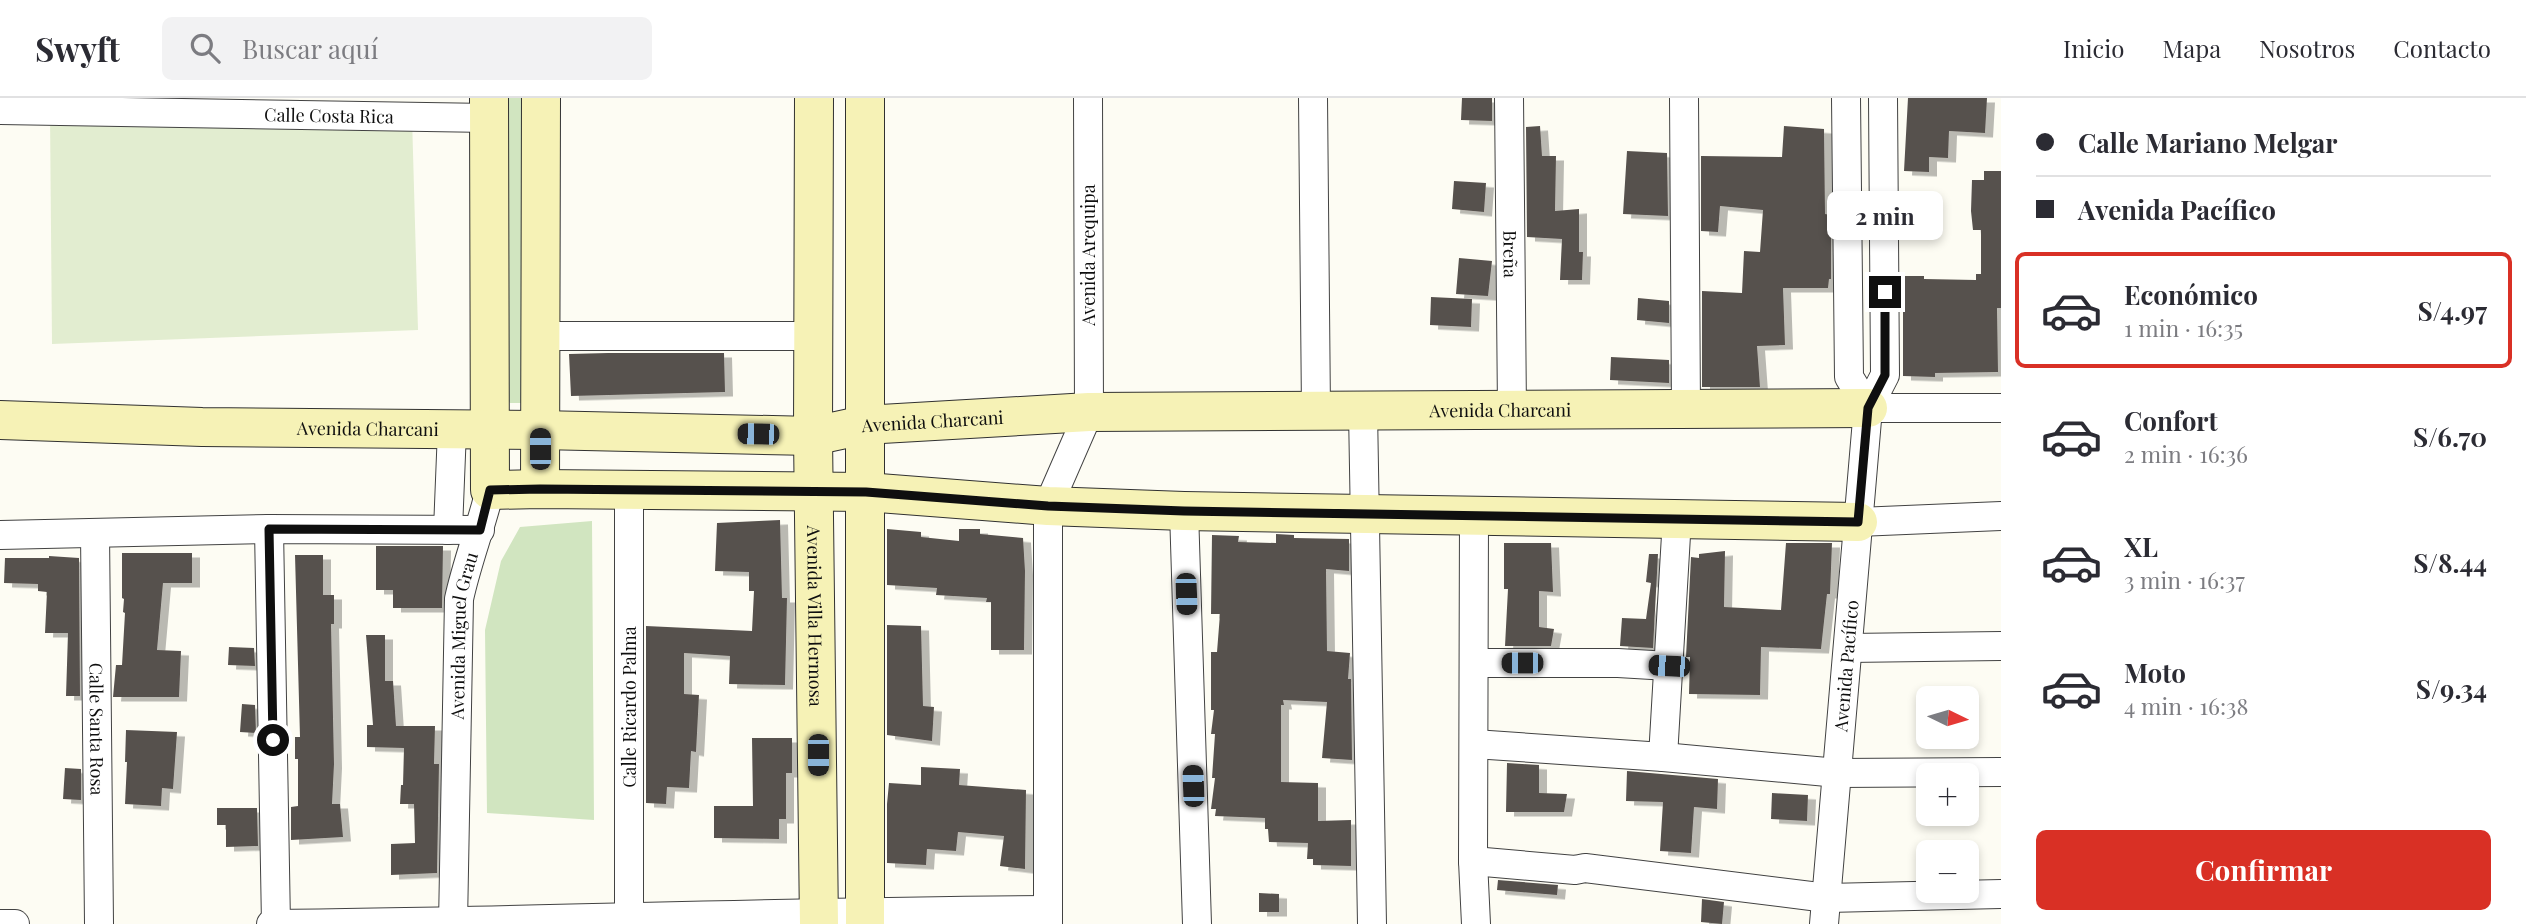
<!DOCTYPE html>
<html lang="es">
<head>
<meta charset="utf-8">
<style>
  :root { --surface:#fff; --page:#f2f2f3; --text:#2b2b33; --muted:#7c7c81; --line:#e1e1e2; --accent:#d93025 }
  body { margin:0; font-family:"Playfair Display",serif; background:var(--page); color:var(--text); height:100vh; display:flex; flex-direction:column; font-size:26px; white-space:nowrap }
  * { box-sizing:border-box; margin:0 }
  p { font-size:23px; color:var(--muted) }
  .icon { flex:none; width:38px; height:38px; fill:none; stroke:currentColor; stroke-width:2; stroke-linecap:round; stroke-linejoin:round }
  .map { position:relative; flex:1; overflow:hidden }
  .drawer { display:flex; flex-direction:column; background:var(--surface); width:525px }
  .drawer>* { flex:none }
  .top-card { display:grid; align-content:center; height:154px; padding:0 35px; background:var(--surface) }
  .needle { width:46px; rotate:95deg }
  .tools { position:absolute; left:1916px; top:588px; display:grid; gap:14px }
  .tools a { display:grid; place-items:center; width:63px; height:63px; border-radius:10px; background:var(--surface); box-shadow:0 4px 10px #0003; font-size:35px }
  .end { position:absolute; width:32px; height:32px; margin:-16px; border:9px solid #0f0f0f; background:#fff; box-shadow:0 0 0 4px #fff }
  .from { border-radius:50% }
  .bubble { position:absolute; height:49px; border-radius:10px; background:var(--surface); box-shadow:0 4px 10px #0003; font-size:23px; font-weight:700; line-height:49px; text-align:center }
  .car { position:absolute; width:21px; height:42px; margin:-21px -10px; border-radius:9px; box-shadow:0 0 5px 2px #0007; background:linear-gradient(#222 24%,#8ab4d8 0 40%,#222 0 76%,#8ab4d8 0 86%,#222 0) }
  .top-card b { display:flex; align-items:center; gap:24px; height:66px; font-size:26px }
  .top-card b+b { border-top:2px solid var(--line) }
  .top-card i { width:18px; height:18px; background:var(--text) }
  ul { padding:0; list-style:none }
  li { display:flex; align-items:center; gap:21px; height:116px; margin:0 14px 10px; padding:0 21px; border:4px solid transparent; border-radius:10px }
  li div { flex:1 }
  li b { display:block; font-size:26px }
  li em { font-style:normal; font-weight:700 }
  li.selected { border-color:var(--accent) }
  li>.icon { width:63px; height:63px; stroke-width:1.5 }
  .action { display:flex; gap:14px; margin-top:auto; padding:14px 35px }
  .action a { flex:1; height:80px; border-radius:10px; background:var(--accent); color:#fff; font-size:28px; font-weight:700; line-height:80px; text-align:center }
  header { display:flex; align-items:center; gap:42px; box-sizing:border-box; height:98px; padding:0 35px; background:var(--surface); border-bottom:2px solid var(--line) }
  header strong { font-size:33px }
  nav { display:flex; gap:38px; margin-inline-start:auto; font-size:24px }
  .search { width:490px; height:63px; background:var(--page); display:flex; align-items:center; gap:18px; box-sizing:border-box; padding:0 24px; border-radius:10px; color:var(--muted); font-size:26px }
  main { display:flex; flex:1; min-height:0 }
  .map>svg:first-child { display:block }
  .green { fill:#d1e5c0 }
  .pitch { fill:#e2edd0 }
  .building { fill:#57514d; filter:url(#shadow) }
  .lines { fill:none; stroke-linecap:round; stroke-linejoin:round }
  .street-casing { stroke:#424242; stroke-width:30 }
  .secondary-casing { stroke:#313131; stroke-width:40 }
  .street { stroke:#fff; stroke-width:28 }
  .secondary { stroke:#f6f2b6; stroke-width:38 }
  .route { stroke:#0f0f0f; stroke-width:9 }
  .labels { text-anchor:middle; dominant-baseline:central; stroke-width:7; stroke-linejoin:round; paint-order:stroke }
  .street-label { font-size:18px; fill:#0f0f0f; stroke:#fff }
</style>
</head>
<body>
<header>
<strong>Swyft</strong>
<div class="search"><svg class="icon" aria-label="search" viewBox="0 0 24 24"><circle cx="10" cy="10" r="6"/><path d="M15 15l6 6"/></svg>Buscar aquí</div>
<nav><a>Inicio</a><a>Mapa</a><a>Nosotros</a><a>Contacto</a></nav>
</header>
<main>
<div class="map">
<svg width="2001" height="826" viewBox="0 0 2001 826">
  <defs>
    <filter id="shadow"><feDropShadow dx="8" dy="4.5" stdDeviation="0" flood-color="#0004"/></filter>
  </defs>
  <rect width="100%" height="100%" fill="#fdfcf3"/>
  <!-- green -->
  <path class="green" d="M 501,0 L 532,0 L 523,305 L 510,305 L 502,291 Z
    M 592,423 L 594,722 L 487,715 L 485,532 L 501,463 L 520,429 Z"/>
  <!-- pitch -->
  <path class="pitch" d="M 50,15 L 412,19 L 418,232 L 52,246 Z"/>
  <!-- building -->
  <path class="building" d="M 1462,0 L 1492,0 L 1492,23 L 1461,22 Z
    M 1908,0 L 1987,0 L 1985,35 L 1949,33 L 1948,60 L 1929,59 L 1929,74 L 1904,73 Z
    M 1540,28 L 1542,58 L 1556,58 L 1555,113 L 1579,111 L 1579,154 L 1583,154 L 1582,182 L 1560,182 L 1562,141 L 1527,139 L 1526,29 Z
    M 1784,28 L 1824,31 L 1825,116 L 1831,117 L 1831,181 L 1829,181 L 1828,190 L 1783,190 L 1785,247 L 1757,248 L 1760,289 L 1702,289 L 1702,193 L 1742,195 L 1744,153 L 1760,154 L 1763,112 L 1720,108 L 1718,134 L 1701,133 L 1701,58 L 1782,59 Z
    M 1627,53 L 1667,55 L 1668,118 L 1623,116 Z
    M 1984,73 L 2001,73 L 2001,210 L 1997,210 L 1998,274 L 1935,275 L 1935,279 L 1903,278 L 1903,178 L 1924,178 L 1924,181 L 1976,182 L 1976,176 L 1981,176 L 1981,132 L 1973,132 L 1971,113 L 1972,82 L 1984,82 Z
    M 1454,83 L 1486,85 L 1484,114 L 1452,111 Z
    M 1459,160 L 1492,163 L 1488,198 L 1456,196 Z
    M 1431,199 L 1472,201 L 1471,229 L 1430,227 Z
    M 1638,200 L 1669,203 L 1669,225 L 1637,222 Z
    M 608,255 L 724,255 L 725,294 L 571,298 L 569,256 Z
    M 1611,259 L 1669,262 L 1669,285 L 1610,282 Z
    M 780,422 L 782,500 L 787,500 L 785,587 L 729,586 L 730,558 L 684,555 L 684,596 L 699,597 L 696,654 L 691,653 L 689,690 L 667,689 L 666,706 L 646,705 L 646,528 L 752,533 L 754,493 L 749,493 L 749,474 L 715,473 L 717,425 Z
    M 887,431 L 921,434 L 921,439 L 959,443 L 959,431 L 980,431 L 980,436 L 1023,440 L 1025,473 L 1024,552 L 991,552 L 991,504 L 986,504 L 987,500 L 936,497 L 937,490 L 887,487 Z
    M 1276,436 L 1294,437 L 1294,440 L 1349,441 L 1349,473 L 1326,471 L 1327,553 L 1350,555 L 1348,581 L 1351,581 L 1352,662 L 1322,660 L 1327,604 L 1283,602 L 1284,607 L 1281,607 L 1281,684 L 1318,685 L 1318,723 L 1351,722 L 1351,768 L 1313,767 L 1313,761 L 1307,761 L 1308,745 L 1269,744 L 1268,731 L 1265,731 L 1265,720 L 1215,718 L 1216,711 L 1211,711 L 1215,680 L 1212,680 L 1215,636 L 1211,636 L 1214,612 L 1211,612 L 1211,554 L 1217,554 L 1220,516 L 1211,516 L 1212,437 L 1239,438 L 1238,444 L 1276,445 Z
    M 1504,445 L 1551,445 L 1553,494 L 1539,493 L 1539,529 L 1554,531 L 1551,548 L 1505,548 L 1508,491 L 1504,491 Z
    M 1786,445 L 1832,445 L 1830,496 L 1827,496 L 1821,551 L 1761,549 L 1760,597 L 1689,596 L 1690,559 L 1686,559 L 1691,459 L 1699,460 L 1699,456 L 1725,453 L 1724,509 L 1781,512 Z
    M 376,448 L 443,448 L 442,510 L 393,510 L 393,492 L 376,492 Z
    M 122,455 L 192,455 L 192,485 L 163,485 L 157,552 L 181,553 L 179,599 L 113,599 L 116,567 L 122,567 L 125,515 L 123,514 L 124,501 L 122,500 Z
    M 1649,456 L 1658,456 L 1653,550 L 1620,548 L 1622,520 L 1646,521 L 1651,485 L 1646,484 Z
    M 295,457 L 323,457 L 323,497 L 334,497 L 334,526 L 331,526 L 334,666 L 332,706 L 340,706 L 343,739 L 291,742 L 291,709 L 298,708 L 298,661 L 295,661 L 295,639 L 300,639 Z
    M 49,458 L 79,460 L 80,598 L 66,598 L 68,535 L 45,535 L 47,494 L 38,493 L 38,486 L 4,485 L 5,460 L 49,460 Z
    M 887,527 L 921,528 L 923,608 L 934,609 L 932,643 L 887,637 Z
    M 366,537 L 385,537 L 385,583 L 393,583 L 396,628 L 435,628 L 434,666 L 439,666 L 437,775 L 391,777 L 391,746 L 415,745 L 414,706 L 400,706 L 401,687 L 403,687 L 404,650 L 367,649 L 367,627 L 373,627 Z
    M 229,549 L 254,550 L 255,568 L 228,567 Z
    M 242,606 L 255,607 L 256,635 L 240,634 Z
    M 126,632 L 177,634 L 173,691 L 162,690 L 161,708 L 125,706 L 127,664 L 125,664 Z
    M 752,640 L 792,640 L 792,675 L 786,675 L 786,721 L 779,721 L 779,741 L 714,740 L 714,708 L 753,708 Z
    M 1507,665 L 1539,667 L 1539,695 L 1567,696 L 1564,714 L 1506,714 Z
    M 921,669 L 960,671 L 959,687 L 1026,692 L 1025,771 L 1000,768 L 1004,738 L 958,734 L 956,753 L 927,751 L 926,767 L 887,765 L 887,706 L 889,685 L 921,687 Z
    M 65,670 L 81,671 L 81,702 L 63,701 Z
    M 1627,673 L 1718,681 L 1717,711 L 1694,709 L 1691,755 L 1660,753 L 1663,704 L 1626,703 Z
    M 1772,695 L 1808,697 L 1807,723 L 1771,721 Z
    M 217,710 L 257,710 L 258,748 L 226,749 L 226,727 L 217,727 Z
    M 1498,782 L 1558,787 L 1557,797 L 1497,792 Z
    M 1259,795 L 1279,796 L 1279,814 L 1259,814 Z
    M 1702,801 L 1724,804 L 1722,826 L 1701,824 Z"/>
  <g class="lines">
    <!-- street casing -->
    <g class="street-casing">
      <g id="street">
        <path d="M 1313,0 L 1316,313"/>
        <path id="s1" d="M 1509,0 L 1512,312"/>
        <path d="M 1684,0 L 1686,311"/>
        <path d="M 1846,0 L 1849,279 L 1868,310"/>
        <path id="s2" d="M 0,12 L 489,20"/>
        <path d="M 540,238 L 813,238"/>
        <path d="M 1868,310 L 2001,310"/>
        <path d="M 1363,313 L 1372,826"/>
        <path d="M 1184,413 L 1197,826"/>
        <path d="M 1474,419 L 1473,763 L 1476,826"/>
        <path d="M 1858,424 L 2001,418"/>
        <path d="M 269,431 L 276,826"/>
        <path d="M 448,432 L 452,332"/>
        <path id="s3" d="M 95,435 L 99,826"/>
        <path d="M 0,437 L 269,431 L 480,432"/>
        <path d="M 1848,550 L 2001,548"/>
        <path d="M 1474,565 L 1618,565 L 1669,568"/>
        <path d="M 1474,646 L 1663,659 L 1838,675 L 2001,674"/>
        <path d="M 1663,659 L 1677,420"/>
        <path d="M 1473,763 L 1575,772 L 1585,770 L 1827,800 L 2001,796"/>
        <path d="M 0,826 L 15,826"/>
        <path d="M 271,826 C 530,824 789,813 1048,812"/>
        <path id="s4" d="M 453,826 L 459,501 C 467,464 481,429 490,392"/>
        <path d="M 629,826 L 629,392"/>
        <path d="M 1048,826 L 1048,408 L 1089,314 L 1088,0"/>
        <path id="s5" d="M 1824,826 L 1868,310 L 1885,277 L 1883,0"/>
      </g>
    </g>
    <!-- secondary casing -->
    <g class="secondary-casing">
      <g id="secondary">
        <path d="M 489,0 L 490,392 L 540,391 L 866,394 L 1048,408 L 1184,413 L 1858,424"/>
        <path id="s6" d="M 814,0 L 813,338 L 819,826"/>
        <path id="s7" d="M 0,322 L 202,329 L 540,332 L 813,338 L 864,327 L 1089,314 L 1868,310"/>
        <path d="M 540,391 L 541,0"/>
        <path d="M 865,826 L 865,0"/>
      </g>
    </g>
    <!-- street -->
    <use href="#street" class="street"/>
    <!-- secondary -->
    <use href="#secondary" class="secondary"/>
  </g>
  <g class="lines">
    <!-- route -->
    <path class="route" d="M 273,642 L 269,431 L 480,432 L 490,392 L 540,391 L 866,394 L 1048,408 L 1184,413 L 1858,424 L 1868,310 L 1885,277 L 1885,194"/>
  </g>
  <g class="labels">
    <!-- street labels -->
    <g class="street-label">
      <text stroke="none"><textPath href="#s2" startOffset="329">Calle Costa Rica</textPath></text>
      <text stroke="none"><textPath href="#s1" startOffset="156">Breña</textPath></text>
      <text transform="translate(1088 157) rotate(-90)">Avenida Arequipa</text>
      <text stroke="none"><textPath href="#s7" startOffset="1502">Avenida Charcani</textPath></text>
      <text stroke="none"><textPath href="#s7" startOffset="934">Avenida Charcani</textPath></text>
      <text stroke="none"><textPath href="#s7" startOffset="368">Avenida Charcani</textPath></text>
      <text stroke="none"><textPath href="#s6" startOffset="518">Avenida Villa Hermosa</textPath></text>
      <text stroke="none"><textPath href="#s4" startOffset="289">Avenida Miguel Grau</textPath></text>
      <text stroke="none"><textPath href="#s5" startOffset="259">Avenida Pacífico</textPath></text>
      <text transform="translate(629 609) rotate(-90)">Calle Ricardo Palma</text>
      <text stroke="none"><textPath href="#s3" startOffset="196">Calle Santa Rosa</textPath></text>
    </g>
  </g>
</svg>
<div class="tools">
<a><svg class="needle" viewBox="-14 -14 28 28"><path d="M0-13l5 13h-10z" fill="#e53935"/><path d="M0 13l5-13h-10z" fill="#7c7c81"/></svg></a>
<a>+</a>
<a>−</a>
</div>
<i class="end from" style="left:273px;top:642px"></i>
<i class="end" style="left:1885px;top:194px"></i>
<div class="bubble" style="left:1827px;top:93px;width:116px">2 min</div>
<i class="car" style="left:758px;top:336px;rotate:271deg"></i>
<i class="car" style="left:540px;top:351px;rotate:0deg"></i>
<i class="car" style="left:1186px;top:496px;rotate:178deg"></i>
<i class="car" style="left:1522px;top:565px;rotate:270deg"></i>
<i class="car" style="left:1669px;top:568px;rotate:273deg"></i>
<i class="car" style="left:818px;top:657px;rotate:180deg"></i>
<i class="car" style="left:1193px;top:688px;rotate:358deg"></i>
</div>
<section class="drawer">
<div class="top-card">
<b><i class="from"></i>Calle Mariano Melgar</b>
<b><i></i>Avenida Pacífico</b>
</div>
<ul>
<li class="selected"><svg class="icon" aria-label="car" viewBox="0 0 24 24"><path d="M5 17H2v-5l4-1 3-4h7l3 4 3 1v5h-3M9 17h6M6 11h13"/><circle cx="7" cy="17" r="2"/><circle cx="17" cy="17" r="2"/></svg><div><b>Económico</b><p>1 min · 16:35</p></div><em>S/4.97</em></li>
<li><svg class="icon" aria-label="car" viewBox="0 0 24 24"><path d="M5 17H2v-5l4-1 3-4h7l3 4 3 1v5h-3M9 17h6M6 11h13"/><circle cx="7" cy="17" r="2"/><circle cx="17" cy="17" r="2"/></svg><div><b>Confort</b><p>2 min · 16:36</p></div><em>S/6.70</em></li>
<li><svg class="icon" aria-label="car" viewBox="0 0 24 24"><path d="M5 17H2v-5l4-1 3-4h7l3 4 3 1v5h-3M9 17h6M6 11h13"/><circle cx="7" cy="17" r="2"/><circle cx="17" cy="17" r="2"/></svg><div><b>XL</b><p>3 min · 16:37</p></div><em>S/8.44</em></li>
<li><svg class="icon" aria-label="car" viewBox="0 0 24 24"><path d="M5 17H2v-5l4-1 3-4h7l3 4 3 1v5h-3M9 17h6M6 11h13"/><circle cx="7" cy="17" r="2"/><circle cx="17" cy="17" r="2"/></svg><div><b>Moto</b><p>4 min · 16:38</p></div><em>S/9.34</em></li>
</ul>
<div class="action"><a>Confirmar</a></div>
</section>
</main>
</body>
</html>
